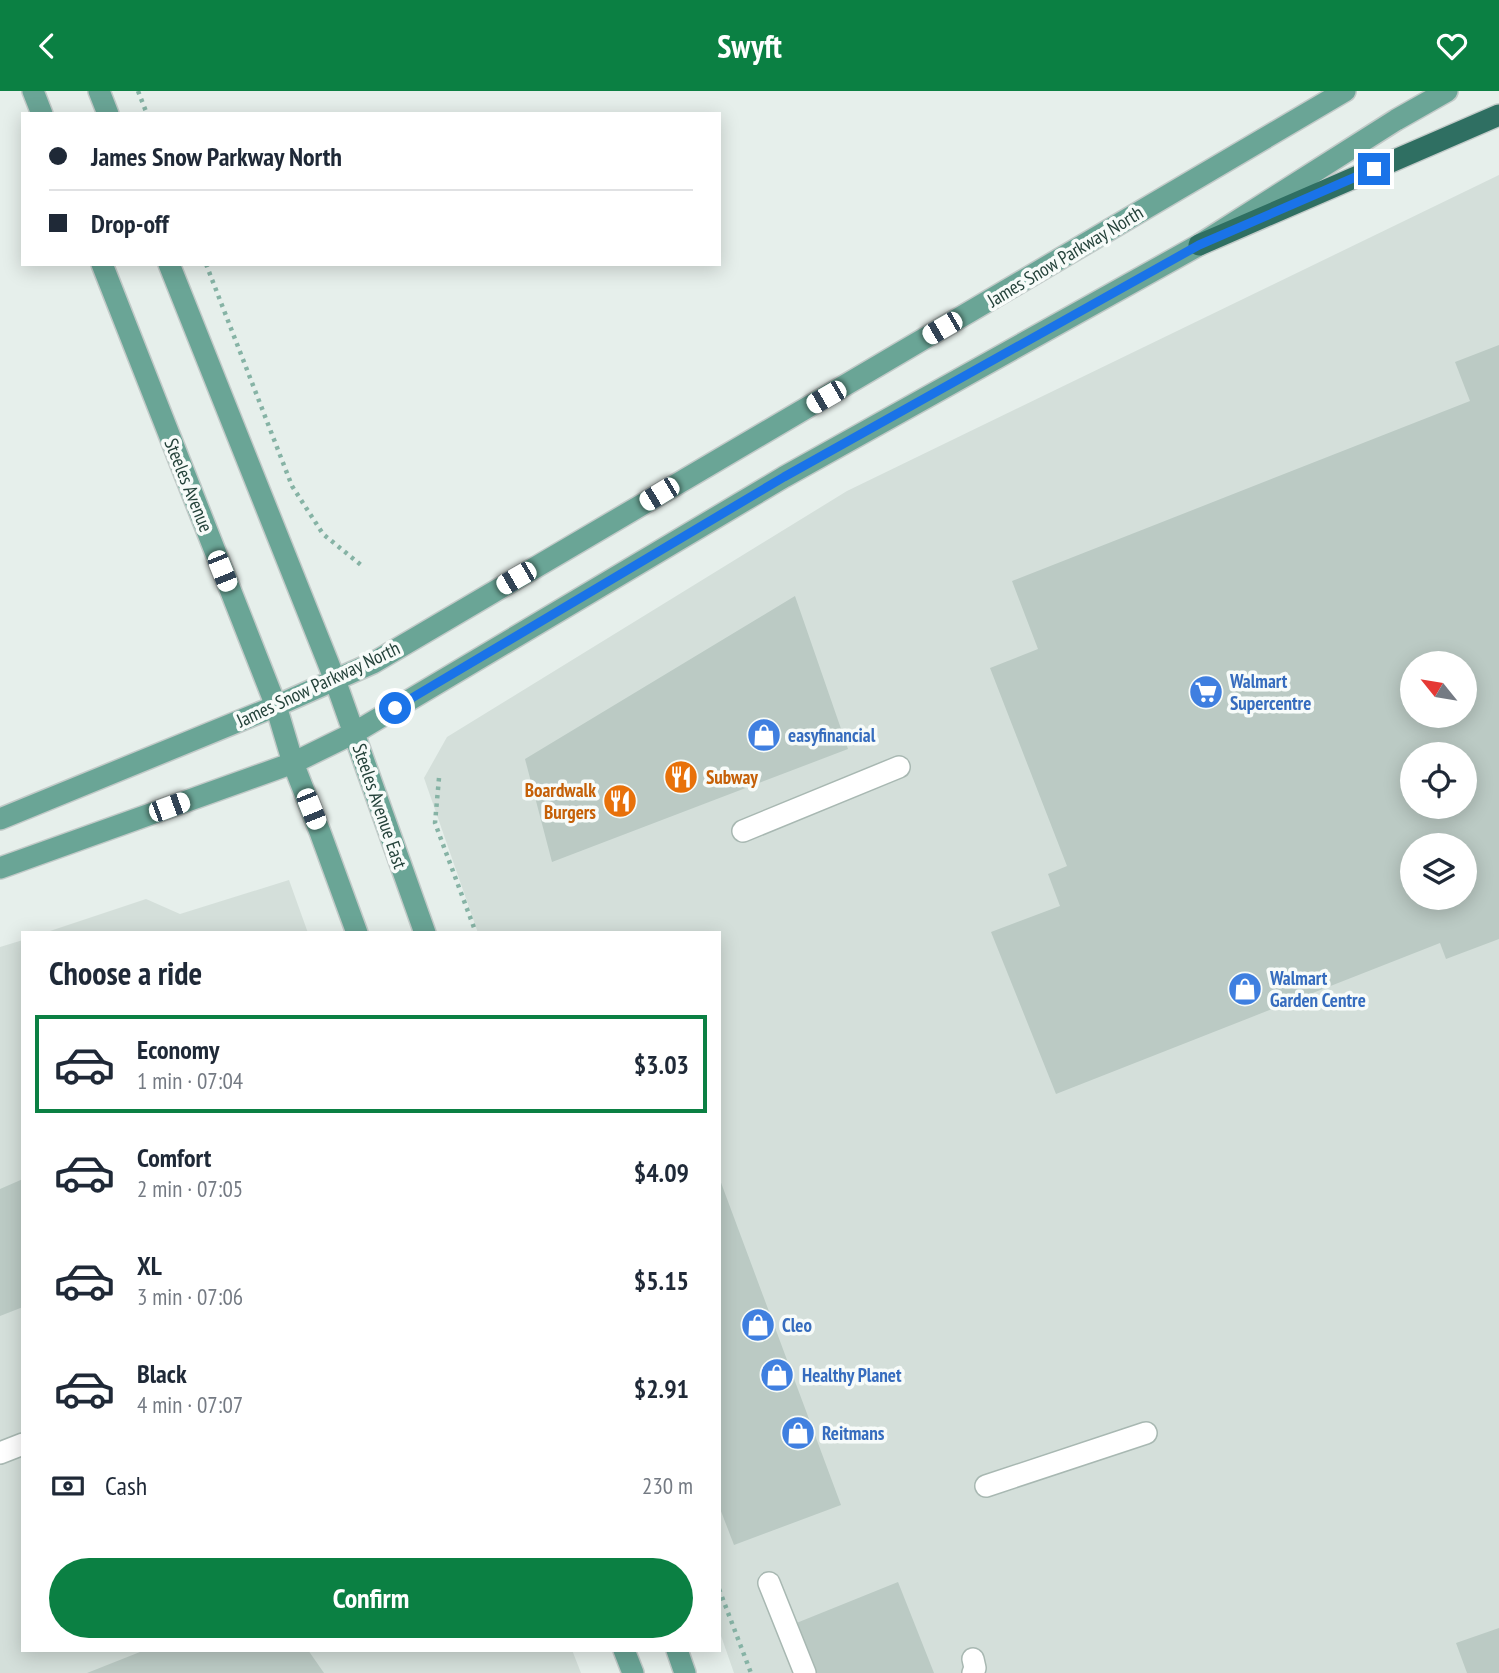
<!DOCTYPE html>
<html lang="en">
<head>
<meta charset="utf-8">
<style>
  :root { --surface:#fff; --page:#f6f6f7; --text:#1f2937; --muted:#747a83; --line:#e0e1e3; --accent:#0b8043 }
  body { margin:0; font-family:"PT Sans Narrow",sans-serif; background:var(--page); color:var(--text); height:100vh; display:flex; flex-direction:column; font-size:26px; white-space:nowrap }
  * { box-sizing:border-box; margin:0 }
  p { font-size:23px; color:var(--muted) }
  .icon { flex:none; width:38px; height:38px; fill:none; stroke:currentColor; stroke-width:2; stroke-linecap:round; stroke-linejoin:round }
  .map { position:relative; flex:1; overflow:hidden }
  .details { position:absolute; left:21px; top:840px; width:700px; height:721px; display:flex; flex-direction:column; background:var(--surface); border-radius:0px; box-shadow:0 4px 18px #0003 }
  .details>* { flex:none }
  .hud { position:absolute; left:21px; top:21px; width:700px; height:154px; border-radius:0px; box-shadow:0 4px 18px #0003; display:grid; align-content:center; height:154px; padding:0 28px; background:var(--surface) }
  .needle { width:46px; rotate:300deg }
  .fabs { position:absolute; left:1400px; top:560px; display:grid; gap:14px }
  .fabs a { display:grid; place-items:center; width:77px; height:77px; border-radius:50%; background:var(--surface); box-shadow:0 4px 18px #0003; font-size:35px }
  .end { position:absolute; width:32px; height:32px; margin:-16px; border:9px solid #1a73e8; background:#fff; box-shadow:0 0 0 4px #fff }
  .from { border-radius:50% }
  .car { position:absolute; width:21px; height:42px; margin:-21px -10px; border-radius:9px; box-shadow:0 0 5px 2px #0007; background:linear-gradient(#fff 24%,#345 0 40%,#fff 0 76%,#345 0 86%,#fff 0) }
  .hud b { display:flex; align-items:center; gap:24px; height:66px; font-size:26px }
  .hud b+b { border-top:2px solid var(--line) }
  .hud i { width:18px; height:18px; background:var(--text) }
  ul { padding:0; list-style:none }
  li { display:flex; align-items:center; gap:21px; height:98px; margin:0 14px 10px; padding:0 14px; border:4px solid transparent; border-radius:0px }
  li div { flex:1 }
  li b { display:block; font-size:26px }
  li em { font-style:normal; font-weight:800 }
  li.active { border-color:var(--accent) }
  li>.icon { width:63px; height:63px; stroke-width:1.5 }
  h2 { padding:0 28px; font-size:32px; line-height:84px }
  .pay { display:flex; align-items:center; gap:18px; height:77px; padding:0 28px; font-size:26px }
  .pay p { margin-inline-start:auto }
  .cta { display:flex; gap:14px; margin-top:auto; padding:14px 28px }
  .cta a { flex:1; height:80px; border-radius:42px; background:var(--accent); color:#fff; font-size:28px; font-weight:800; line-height:80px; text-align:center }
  header { display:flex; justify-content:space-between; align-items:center; height:91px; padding:0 28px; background:var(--accent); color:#fff; font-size:32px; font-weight:800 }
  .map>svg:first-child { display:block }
  .built { fill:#d4dfda; fill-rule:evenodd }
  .building { fill:#bbcac4; fill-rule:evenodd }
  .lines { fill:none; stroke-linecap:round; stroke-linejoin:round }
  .minor-casing { stroke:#a8b8b2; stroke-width:24 }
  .major-casing { stroke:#c2cac8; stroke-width:24 }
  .highway-casing { stroke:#c2cac8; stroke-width:24 }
  .path { stroke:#86b3a5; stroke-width:4.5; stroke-dasharray:3.5 5; stroke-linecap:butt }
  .minor { stroke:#fff; stroke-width:21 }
  .major { stroke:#6aa596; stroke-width:21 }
  .highway { stroke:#2f6f62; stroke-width:21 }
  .route { stroke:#1a73e8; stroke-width:9 }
  .labels { text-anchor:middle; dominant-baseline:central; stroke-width:7; stroke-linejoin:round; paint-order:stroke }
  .street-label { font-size:19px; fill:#24423a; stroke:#f7fbf9 }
  .shop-label { font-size:19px; font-weight:bold; fill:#366cbe; stroke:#f7fbf9; text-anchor:start }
  .food-label { font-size:19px; font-weight:bold; fill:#c56008; stroke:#f7fbf9; text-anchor:start }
</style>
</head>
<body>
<header><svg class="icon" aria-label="back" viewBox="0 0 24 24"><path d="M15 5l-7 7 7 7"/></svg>Swyft<svg class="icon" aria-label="heart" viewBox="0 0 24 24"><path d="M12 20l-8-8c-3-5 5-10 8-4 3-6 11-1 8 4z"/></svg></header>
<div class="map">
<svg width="1499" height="1582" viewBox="0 0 1499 1582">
  <rect width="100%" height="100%" fill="#e6efeb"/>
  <!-- built -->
  <path class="built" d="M 1499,84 L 1499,1582 L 734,1582 L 719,1539 L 719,842 L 478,842 L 424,687 L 447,646 L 847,400 ZM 1412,572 L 1465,572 L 1465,625 L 1412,625 ZM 1412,663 L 1465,663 L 1465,716 L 1412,716 ZM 1412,754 L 1465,754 L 1465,807 L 1412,807 Z
    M 289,789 L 308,842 L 44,842 L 146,808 L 180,823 Z
    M 23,849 L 23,1559 L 572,1559 L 581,1582 L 0,1582 L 0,856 Z"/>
  <!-- building -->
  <path class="building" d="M 1499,254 L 1499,848 L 1446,868 L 1440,852 L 1056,1003 L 991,841 L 1060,815 L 1048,783 L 1067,775 L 990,577 L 1038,558 L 1012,490 L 1470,310 L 1455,271 ZM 1412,572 L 1465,572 L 1465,625 L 1412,625 ZM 1412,663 L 1465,663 L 1465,716 L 1412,716 ZM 1412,754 L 1465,754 L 1465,807 L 1412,807 Z
    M 795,505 L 848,658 L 552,771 L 525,668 Z
    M 23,1088 L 23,1216 L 0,1225 L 0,1098 Z
    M 720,1089 L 841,1414 L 734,1454 L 719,1415 Z
    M 898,1491 L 934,1582 L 808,1582 L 789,1535 Z
    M 1499,1537 L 1499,1582 L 1467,1582 L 1456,1552 Z
    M 145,1559 L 308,1559 L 324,1582 L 87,1582 Z"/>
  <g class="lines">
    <!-- minor casing -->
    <g class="minor-casing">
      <path id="minor" d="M 743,740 L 899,676
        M 0,1362 L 23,1353
        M 986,1395 L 1146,1342
        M 769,1492 L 805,1582
        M 973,1568 L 975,1577 L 973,1582"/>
    </g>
    <!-- major casing -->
    <g class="major-casing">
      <path id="major" d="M 33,0 L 42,23
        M 99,0 L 108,23
        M 102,173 L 276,615 L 293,672 L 320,741 L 357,842
        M 169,173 L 335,589 L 425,842
        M 0,728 L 276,615 L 373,572 L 1345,0
        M 0,777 L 293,672 L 354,642 L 784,386 L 1199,154 L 1396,29 L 1447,0
        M 624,1559 L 633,1582
        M 677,1559 L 685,1582"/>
    </g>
    <!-- highway casing -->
    <g class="highway-casing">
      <path id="highway" d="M 1199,154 L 1499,24"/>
    </g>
    <!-- path -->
    <path class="path" d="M 138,0 L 147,23
      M 206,173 L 292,395 L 323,443 L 361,474
      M 439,687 L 435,732 L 476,842
      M 719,1498 L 751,1582"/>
    <!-- minor -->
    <use href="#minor" class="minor"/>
    <!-- major -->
    <use href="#major" class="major"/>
    <!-- highway -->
    <use href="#highway" class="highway"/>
  </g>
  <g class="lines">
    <!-- route -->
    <path class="route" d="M 395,617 L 784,386 L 1199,154 L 1374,78"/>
  </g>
  <!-- icons -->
  <defs>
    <g id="supermarket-disc" transform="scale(1.75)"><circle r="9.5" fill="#3f7fe0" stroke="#f7fbf9"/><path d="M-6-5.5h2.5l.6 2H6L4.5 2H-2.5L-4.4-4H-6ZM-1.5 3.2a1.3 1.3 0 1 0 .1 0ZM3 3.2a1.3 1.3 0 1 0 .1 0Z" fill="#fff"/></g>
    <g id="shop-disc" transform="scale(1.75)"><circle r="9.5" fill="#3f7fe0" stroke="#f7fbf9"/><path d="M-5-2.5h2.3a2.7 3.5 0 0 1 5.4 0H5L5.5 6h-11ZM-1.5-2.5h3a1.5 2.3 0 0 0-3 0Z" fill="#fff"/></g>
    <g id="restaurant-disc" transform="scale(1.75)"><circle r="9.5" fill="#e8710a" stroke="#f7fbf9"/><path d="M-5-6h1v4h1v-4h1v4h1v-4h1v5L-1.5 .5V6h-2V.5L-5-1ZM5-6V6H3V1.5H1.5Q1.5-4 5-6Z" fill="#fff"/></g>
  </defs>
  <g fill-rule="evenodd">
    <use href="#supermarket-disc" x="1206" y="601"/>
    <use href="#shop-disc" x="764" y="644"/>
    <use href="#restaurant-disc" x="681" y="686"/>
    <use href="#restaurant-disc" x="620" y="710"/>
    <use href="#shop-disc" x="1245" y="898"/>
    <use href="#shop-disc" x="758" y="1234"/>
    <use href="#shop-disc" x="777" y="1284"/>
    <use href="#shop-disc" x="798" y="1342"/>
  </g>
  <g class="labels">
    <!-- street labels -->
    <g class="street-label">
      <text transform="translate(1065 165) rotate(-31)">James Snow Parkway North</text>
      <text transform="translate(189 394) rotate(68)">Steeles Avenue</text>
      <text transform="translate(318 593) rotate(-25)">James Snow Parkway North</text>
      <text transform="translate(380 715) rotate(71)">Steeles Avenue East</text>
    </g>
    <!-- shop labels -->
    <g class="shop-label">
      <text x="1230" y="590">Walmart<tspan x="1230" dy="22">Supercentre</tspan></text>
      <text x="788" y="644">easyfinancial</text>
      <text x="1270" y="887">Walmart<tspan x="1270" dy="22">Garden Centre</tspan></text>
      <text x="782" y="1234">Cleo</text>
      <text x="802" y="1284">Healthy Planet</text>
      <text x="822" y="1342">Reitmans</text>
    </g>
    <!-- food labels -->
    <g class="food-label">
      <text x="706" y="686">Subway</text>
      <text x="596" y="699" text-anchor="end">Boardwalk<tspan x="596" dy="22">Burgers</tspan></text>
    </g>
  </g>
</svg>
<div class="fabs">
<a><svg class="needle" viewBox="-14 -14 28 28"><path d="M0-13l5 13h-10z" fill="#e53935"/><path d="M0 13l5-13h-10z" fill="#747a83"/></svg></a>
<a><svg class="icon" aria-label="locate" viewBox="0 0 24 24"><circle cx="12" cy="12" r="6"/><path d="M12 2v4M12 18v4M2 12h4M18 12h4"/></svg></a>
<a><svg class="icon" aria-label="layers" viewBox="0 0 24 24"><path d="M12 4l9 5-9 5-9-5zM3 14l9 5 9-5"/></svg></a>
</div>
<i class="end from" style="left:395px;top:617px"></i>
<i class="end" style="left:1374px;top:78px"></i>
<i class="car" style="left:942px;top:237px;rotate:240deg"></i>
<i class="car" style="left:826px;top:306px;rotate:240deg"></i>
<i class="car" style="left:659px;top:403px;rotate:239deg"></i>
<i class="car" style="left:222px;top:480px;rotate:158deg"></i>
<i class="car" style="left:516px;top:487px;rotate:240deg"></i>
<i class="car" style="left:169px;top:716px;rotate:70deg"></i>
<i class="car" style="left:311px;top:718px;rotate:158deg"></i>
<div class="hud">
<b><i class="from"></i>James Snow Parkway North</b>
<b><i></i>Drop-off</b>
</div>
<section class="details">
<h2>Choose a ride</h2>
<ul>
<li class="active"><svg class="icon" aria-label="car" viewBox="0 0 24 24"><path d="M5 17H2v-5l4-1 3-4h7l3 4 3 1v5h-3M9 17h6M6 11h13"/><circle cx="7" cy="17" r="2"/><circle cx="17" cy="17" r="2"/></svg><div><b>Economy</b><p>1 min · 07:04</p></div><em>$3.03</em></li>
<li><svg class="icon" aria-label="car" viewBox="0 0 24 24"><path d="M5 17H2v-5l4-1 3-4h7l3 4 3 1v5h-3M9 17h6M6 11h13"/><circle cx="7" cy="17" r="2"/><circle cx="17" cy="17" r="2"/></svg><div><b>Comfort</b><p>2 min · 07:05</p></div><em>$4.09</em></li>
<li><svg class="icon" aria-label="car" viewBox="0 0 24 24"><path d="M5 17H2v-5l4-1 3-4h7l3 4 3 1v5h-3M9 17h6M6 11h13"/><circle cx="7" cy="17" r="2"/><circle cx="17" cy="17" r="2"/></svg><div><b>XL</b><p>3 min · 07:06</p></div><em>$5.15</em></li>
<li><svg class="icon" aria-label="car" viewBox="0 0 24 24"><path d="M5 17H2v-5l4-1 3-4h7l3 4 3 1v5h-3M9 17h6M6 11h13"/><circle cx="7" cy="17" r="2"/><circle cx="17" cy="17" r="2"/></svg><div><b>Black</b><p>4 min · 07:07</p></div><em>$2.91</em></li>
</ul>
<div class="pay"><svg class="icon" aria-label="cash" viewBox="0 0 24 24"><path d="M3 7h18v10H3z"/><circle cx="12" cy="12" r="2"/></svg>Cash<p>230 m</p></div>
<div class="cta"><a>Confirm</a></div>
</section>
</div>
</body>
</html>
